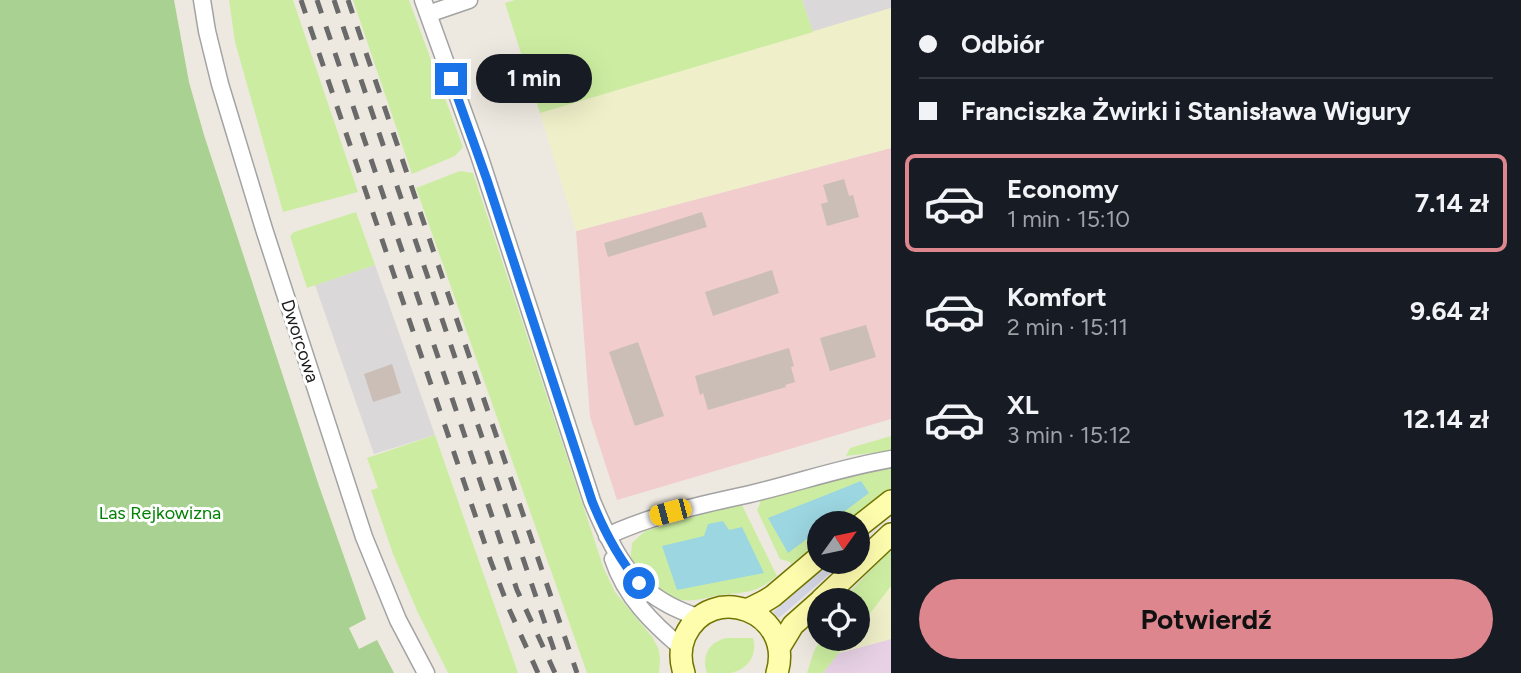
<!DOCTYPE html>
<html lang="pl">
<head>
<meta charset="utf-8">
<style>
  :root { --surface:#171b24; --page:#20242c; --text:#f1f3f6; --muted:#9ea1a6; --line:#363941; --accent:#de868e }
  body { margin:0; font-family:Figtree,sans-serif; background:var(--page); color:var(--text); height:100vh; display:flex; flex-direction:column; font-size:26px; white-space:nowrap }
  * { box-sizing:border-box; margin:0 }
  p { font-size:23px; color:var(--muted) }
  .icon { flex:none; width:38px; height:38px; fill:none; stroke:currentColor; stroke-width:2; stroke-linecap:round; stroke-linejoin:round }
  .map { position:relative; flex:1; overflow:hidden }
  .panel { display:flex; flex-direction:column; background:var(--surface); width:630px }
  .panel>* { flex:none }
  .guide { display:grid; align-content:center; height:154px; padding:0 28px; background:var(--surface) }
  .needle { width:46px; rotate:57deg }
  .tools { position:absolute; left:807px; top:511px; display:grid; gap:14px }
  .tools a { display:grid; place-items:center; width:63px; height:63px; border-radius:50%; background:var(--surface); box-shadow:0 7px 28px #0002; font-size:35px }
  .end { position:absolute; width:32px; height:32px; margin:-16px; border:9px solid #1a73e8; background:#fff; box-shadow:0 0 0 4px #fff }
  .from { border-radius:50% }
  .bubble { position:absolute; height:49px; border-radius:24px; background:var(--surface); box-shadow:0 7px 28px #0002; font-size:23px; font-weight:700; line-height:49px; text-align:center }
  .car { position:absolute; width:21px; height:42px; margin:-21px -10px; border-radius:9px; box-shadow:0 0 5px 2px #0007; background:linear-gradient(#f5c518 24%,#345 0 40%,#f5c518 0 76%,#345 0 86%,#f5c518 0) }
  .guide b { display:flex; align-items:center; gap:24px; height:66px; font-size:26px }
  .guide b+b { border-top:2px solid var(--line) }
  .guide i { width:18px; height:18px; background:var(--text) }
  ul { padding:0; list-style:none }
  li { display:flex; align-items:center; gap:21px; height:98px; margin:0 14px 10px; padding:0 14px; border:4px solid transparent; border-radius:10px }
  li div { flex:1 }
  li b { display:block; font-size:26px }
  li em { font-style:normal; font-weight:700 }
  li.active { border-color:var(--accent) }
  li>.icon { width:63px; height:63px; stroke-width:1.5 }
  .primary-button { display:flex; gap:14px; margin-top:auto; padding:14px 28px }
  .primary-button a { flex:1; height:80px; border-radius:42px; background:var(--accent); color:#111; font-size:28px; font-weight:700; line-height:80px; text-align:center }
  main { display:flex; flex:1; min-height:0 }
  .map>svg:first-child { display:block }
  .residential { fill:#dad8d9 }
  .commercial { fill:#f1cdce }
  .industrial { fill:#e8d1e5 }
  .farmland { fill:#efefc9 }
  .grass { fill:#cceda1 }
  .forest { fill:#a9d191 }
  .plaza { fill:#d4d6e4 }
  .water { fill:#9cd6e0 }
  .building { fill:#cabeb6 }
  .lines { fill:none; stroke-linecap:round; stroke-linejoin:round }
  .minor-casing { stroke:#a3a3a3; stroke-width:19 }
  .secondary-casing { stroke:#717500; stroke-width:24 }
  .minor { stroke:#fff; stroke-width:16 }
  .secondary { stroke:#fefdae; stroke-width:21 }
  .rail { stroke:#6a6a6a; stroke-width:5; stroke-dasharray:14 14; stroke-linecap:butt }
  .route { stroke:#1a73e8; stroke-width:9 }
  .labels { text-anchor:middle; dominant-baseline:central; stroke-width:6; stroke-linejoin:round; paint-order:stroke }
  .street-label { font-size:18px; fill:#1c1c1c; stroke:#fff }
  .park-label { font-size:18px; fill:#038104; stroke:#fff }
</style>
</head>
<body>
<main>
<div class="map">
<svg width="891" height="673" viewBox="0 0 891 673">
  <rect width="100%" height="100%" fill="#eee9e0"/>
  <!-- residential -->
  <path class="residential" d="M 802,0 L 891,0 L 891,8 L 813,32 Z
    M 375,265 L 435,435 L 374,454 L 315,285 Z"/>
  <!-- commercial -->
  <path class="commercial" d="M 891,148 L 891,419 L 617,500 L 590,417 L 576,231 Z"/>
  <!-- industrial -->
  <path class="industrial" d="M 891,639 L 891,673 L 823,673 L 839,653 Z"/>
  <!-- farmland -->
  <path class="farmland" d="M 891,8 L 891,148 L 576,231 L 540,113 Z
    M 891,586 L 891,639 L 839,653 L 850,639 L 858,639 L 858,629 Z"/>
  <!-- grass -->
  <path class="grass" d="M 229,0 L 293,0 L 358,192 L 283,212 L 235,42 Z
    M 353,0 L 409,0 L 463,147 L 455,156 L 412,174 Z
    M 515,0 L 802,0 L 813,32 L 540,113 L 505,3 Z
    M 460,171 L 473,173 L 604,569 L 615,592 L 653,638 L 659,650 L 660,660 L 659,673 L 587,673 L 416,188 Z
    M 356,212 L 375,265 L 307,288 L 290,236 L 294,232 Z
    M 435,435 L 518,673 L 448,673 L 418,613 L 393,554 L 371,490 L 378,488 L 367,458 Z
    M 891,436 L 891,451 L 846,456 L 850,448 Z
    M 891,467 L 891,491 L 846,523 L 819,523 L 819,543 L 791,564 L 790,562 L 780,559 L 757,510 L 760,504 L 760,499 L 847,476 Z
    M 741,503 L 777,576 C 755,594 747,592 721,595 C 708,597 695,602 682,600 C 665,597 636,577 631,560 C 630,555 632,548 632,543 L 645,531 Z
    M 891,549 L 891,586 L 858,629 L 858,600 L 842,600 Z
    M 726,638 L 753,638 C 758,654 748,670 731,673 C 724,673 715,673 707,673 C 701,656 709,642 726,638 Z
    M 821,639 L 850,639 L 823,673 L 807,673 L 814,651 Z"/>
  <!-- forest -->
  <path class="forest" d="M 0,0 L 174,0 L 189,82 L 204,135 L 318,483 L 366,619 L 349,628 L 359,649 L 377,640 L 394,673 L 0,673 Z"/>
  <!-- plaza -->
  <path class="plaza" d="M 831,562 L 843,562 L 779,618 L 773,612 Z"/>
  <!-- water -->
  <path class="water" d="M 861,481 L 869,493 L 829,523 L 819,523 L 819,530 L 788,553 L 768,518 Z
    M 723,521 L 729,530 L 742,527 L 764,573 L 677,590 L 662,546 L 704,536 L 708,524 Z"/>
  <!-- building -->
  <path class="building" d="M 844,179 L 849,196 L 853,195 L 859,217 L 827,226 L 821,204 L 828,202 L 823,185 Z
    M 702,212 L 707,227 L 608,257 L 604,243 Z
    M 772,270 L 779,293 L 713,316 L 705,292 Z
    M 866,325 L 876,357 L 830,371 L 820,338 Z
    M 638,342 L 664,416 L 635,426 L 609,352 Z
    M 789,348 L 794,366 L 791,367 L 795,382 L 785,385 L 786,387 L 708,410 L 703,393 L 700,395 L 695,376 Z
    M 392,364 L 401,393 L 373,402 L 364,374 Z"/>
  <g class="lines">
    <!-- minor casing -->
    <g class="minor-casing">
      <path id="minor" d="M 202,0 L 207,31 L 220,84 L 264,229 L 364,537 L 398,620 L 426,673
        M 423,0 L 479,155 L 592,501 C 608,539 626,581 664,602 C 675,609 687,613 699,618
        M 428,14 L 469,0
        M 607,536 C 655,514 700,505 750,494 C 797,483 843,467 891,459
        M 613,559 C 625,596 652,623 682,648"/>
    </g>
    <!-- secondary casing -->
    <g class="secondary-casing">
      <path id="secondary" d="M 858,527 L 891,501
        M 821,600 L 891,534
        M 747,610 L 765,601 L 773,596 L 819,557
        M 779,648 L 793,625 L 819,602
        M 684,673 C 680,661 680,648 685,636 C 711,580 795,612 777,673"/>
    </g>
    <!-- minor -->
    <use href="#minor" class="minor"/>
    <!-- secondary -->
    <use href="#secondary" class="secondary"/>
    <!-- rail -->
    <path class="rail" d="M 301,0 L 491,562 L 510,611 L 538,673
      M 317,0 L 517,590 L 555,673
      M 334,0 L 554,650
      M 348,0 L 577,673"/>
  </g>
  <g class="lines">
    <!-- route -->
    <path class="route" d="M 451,79 L 487,180 L 592,501 C 604,531 618,558 639,583"/>
  </g>
  <g class="labels">
    <!-- street labels -->
    <g class="street-label">
      <text transform="translate(300 341) rotate(72)">Dworcowa</text>
    </g>
    <!-- park labels -->
    <g class="park-label">
      <text x="160" y="513">Las Rejkowizna</text>
    </g>
  </g>
</svg>
<div class="tools">
<a><svg class="needle" viewBox="-14 -14 28 28"><path d="M0-13l5 13h-10z" fill="#e53935"/><path d="M0 13l5-13h-10z" fill="#9ea1a6"/></svg></a>
<a><svg class="icon" aria-label="locate" viewBox="0 0 24 24"><circle cx="12" cy="12" r="6"/><path d="M12 2v4M12 18v4M2 12h4M18 12h4"/></svg></a>
</div>
<i class="end from" style="left:639px;top:583px"></i>
<i class="end" style="left:451px;top:79px"></i>
<div class="bubble" style="left:476px;top:54px;width:116px">1 min</div>
<i class="car" style="left:670px;top:512px;rotate:255deg"></i>
</div>
<section class="panel">
<div class="guide">
<b><i class="from"></i>Odbiór</b>
<b><i></i>Franciszka Żwirki i Stanisława Wigury</b>
</div>
<ul>
<li class="active"><svg class="icon" aria-label="car" viewBox="0 0 24 24"><path d="M5 17H2v-5l4-1 3-4h7l3 4 3 1v5h-3M9 17h6M6 11h13"/><circle cx="7" cy="17" r="2"/><circle cx="17" cy="17" r="2"/></svg><div><b>Economy</b><p>1 min · 15:10</p></div><em>7.14 zł</em></li>
<li><svg class="icon" aria-label="car" viewBox="0 0 24 24"><path d="M5 17H2v-5l4-1 3-4h7l3 4 3 1v5h-3M9 17h6M6 11h13"/><circle cx="7" cy="17" r="2"/><circle cx="17" cy="17" r="2"/></svg><div><b>Komfort</b><p>2 min · 15:11</p></div><em>9.64 zł</em></li>
<li><svg class="icon" aria-label="car" viewBox="0 0 24 24"><path d="M5 17H2v-5l4-1 3-4h7l3 4 3 1v5h-3M9 17h6M6 11h13"/><circle cx="7" cy="17" r="2"/><circle cx="17" cy="17" r="2"/></svg><div><b>XL</b><p>3 min · 15:12</p></div><em>12.14 zł</em></li>
</ul>
<div class="primary-button"><a>Potwierdź</a></div>
</section>
</main>
</body>
</html>
